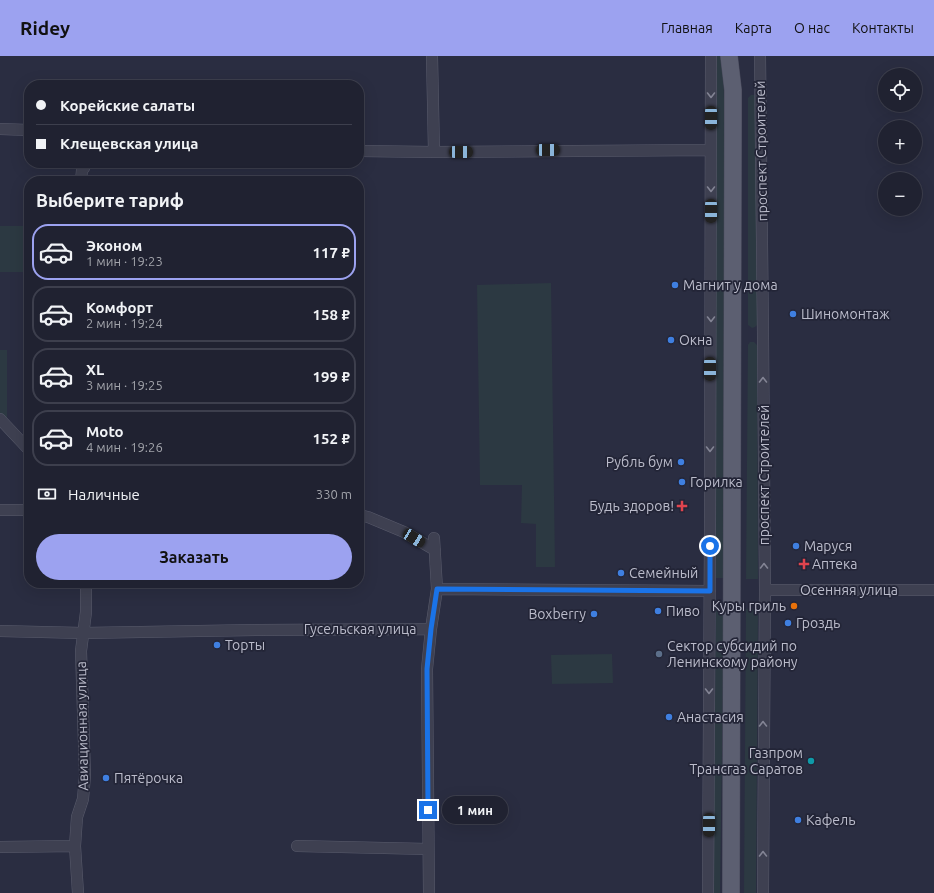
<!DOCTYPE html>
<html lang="ru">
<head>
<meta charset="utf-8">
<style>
  :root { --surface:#202231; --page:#2d2f3d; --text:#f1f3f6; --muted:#a2a4ab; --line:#3d3f4d; --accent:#9ca2f0 }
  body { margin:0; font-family:Ubuntu,sans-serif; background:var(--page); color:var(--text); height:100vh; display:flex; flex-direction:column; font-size:15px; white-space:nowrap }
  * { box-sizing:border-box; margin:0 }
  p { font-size:13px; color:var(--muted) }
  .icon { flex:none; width:22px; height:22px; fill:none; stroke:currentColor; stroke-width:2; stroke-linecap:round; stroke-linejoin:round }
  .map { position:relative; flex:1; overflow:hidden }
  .sheet { position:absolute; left:24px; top:120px; width:340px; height:412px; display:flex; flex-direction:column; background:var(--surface); border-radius:16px; box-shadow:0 4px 16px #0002,0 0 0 1px var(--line) }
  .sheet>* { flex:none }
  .top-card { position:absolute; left:24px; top:24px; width:340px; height:88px; border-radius:16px; box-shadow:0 4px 16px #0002,0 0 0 1px var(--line); display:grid; align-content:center; height:88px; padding:0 12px; background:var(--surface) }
  .tools { position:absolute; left:878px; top:12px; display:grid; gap:8px }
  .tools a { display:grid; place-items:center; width:44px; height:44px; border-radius:50%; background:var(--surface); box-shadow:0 4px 16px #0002,0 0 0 1px var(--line); font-size:20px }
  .end { position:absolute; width:18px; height:18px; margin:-9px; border:5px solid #1a73e8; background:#fff; box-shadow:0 0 0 2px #fff }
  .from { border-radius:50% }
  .bubble { position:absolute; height:28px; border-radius:14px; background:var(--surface); box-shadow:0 4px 16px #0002,0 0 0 1px var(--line); font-size:13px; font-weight:700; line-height:28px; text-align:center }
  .car { position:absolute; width:12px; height:24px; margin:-12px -6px; border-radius:5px; box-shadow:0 0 3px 1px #0007; background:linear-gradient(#222 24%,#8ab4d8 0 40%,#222 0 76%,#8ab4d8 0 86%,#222 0) }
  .top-card b { display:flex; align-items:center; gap:14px; height:38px; font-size:15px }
  .top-card b+b { border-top:1px solid var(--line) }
  .top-card i { width:10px; height:10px; background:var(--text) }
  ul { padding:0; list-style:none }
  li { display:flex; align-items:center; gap:12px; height:56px; margin:0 8px 6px; padding:0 4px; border:2px solid var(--line); border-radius:16px }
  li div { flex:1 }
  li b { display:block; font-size:15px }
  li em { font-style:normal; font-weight:700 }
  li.selected { border-color:var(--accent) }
  li>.icon { width:36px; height:36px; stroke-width:1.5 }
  h2 { padding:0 12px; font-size:18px; line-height:48px }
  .pay { display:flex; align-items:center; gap:10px; height:44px; padding:0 12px; font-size:15px }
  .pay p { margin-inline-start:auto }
  .action { display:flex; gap:8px; margin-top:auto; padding:8px 12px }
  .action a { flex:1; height:46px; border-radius:24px; background:var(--accent); color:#111; font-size:16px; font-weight:700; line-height:46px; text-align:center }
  header { display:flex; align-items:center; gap:24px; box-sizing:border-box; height:56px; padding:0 20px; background:var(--accent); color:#111 }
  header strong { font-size:19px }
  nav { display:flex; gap:22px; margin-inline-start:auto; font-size:14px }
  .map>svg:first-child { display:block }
  .green { fill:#2c3942 }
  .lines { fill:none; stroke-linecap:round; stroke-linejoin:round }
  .minor-casing { stroke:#595b6c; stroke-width:12 }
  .primary-casing { stroke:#48495b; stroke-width:18 }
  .minor { stroke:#3e4051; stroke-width:11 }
  .primary { stroke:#5c5f71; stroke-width:17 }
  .oneway { stroke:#838494 }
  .route { stroke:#1a73e8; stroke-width:5 }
  .shop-dot { fill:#3f7fe0; stroke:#232537; stroke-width:1.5 }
  .health-dot { fill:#e0444e; stroke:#232537; stroke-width:1.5 }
  .food-dot { fill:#e8710a; stroke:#232537; stroke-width:1.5 }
  .service-dot { fill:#5c6f8a; stroke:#232537; stroke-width:1.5 }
  .culture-dot { fill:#0f9aa8; stroke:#232537; stroke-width:1.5 }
  .labels { text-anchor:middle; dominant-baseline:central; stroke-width:3.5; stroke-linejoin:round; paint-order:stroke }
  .street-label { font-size:14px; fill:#bbbccb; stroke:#232537 }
  .poi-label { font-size:14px; fill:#bbbccb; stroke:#232537; text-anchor:start }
</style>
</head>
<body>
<header>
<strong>Ridey</strong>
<nav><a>Главная</a><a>Карта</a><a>О нас</a><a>Контакты</a></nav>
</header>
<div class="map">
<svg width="934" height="837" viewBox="0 0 934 837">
  <rect width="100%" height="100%" fill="#2a2d41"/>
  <!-- green -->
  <path class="green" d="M 716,0 L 723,0 L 724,42 L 724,522 L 716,522 Z
    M 751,39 L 754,39 L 756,41 L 757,269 L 755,271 L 752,272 L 748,269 L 748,42 Z
    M 0,170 L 29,170 L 28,216 L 0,216 Z
    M 551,227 L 555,511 L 536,511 L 536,468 L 521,467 L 522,429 L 480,429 L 477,229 Z
    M 750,286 L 754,286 L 757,289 L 758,523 L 746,523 L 748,289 Z
    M 0,294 L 7,294 L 7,366 L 0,359 Z
    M 716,553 L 724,553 L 720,837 L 713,837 Z
    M 746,553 L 758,553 L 756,837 L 744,837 Z
    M 612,598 L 613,627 L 552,628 L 551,599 Z"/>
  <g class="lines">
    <!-- minor casing -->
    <g class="minor-casing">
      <path id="minor" d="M 432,0 L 434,96
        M 760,0 L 763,280 L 765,534 L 763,837
        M 0,73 L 29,74
        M 359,95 L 434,96 L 711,94
        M 81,125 L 82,114 L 84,112 L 85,107
        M 0,363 L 29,394
        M 0,454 L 29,454
        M 359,459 L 368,461 L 404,476 L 435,494
        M 437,533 L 710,535
        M 765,534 L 934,534
        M 0,575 L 83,577 L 259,574 L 431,573
        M 297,790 L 428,793
        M 0,791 L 75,790
        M 78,837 L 75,790 L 77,761 L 83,743 L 85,719 L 81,595 L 86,556 L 86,527
        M 429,837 L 427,613 L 431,573 L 437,533 L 434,482
        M 708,837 L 710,475 L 711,0"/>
    </g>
    <!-- primary casing -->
    <g class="primary-casing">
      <path id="primary" d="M 729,0 L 733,34 L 733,65 L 731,837"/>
    </g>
    <!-- minor -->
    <use href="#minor" class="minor"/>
    <!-- primary -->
    <use href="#primary" class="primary"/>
  </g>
  <!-- one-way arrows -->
  <defs><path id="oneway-chevron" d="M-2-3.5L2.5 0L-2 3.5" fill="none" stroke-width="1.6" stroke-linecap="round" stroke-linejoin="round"/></defs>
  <g class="oneway">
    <use href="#oneway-chevron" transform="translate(711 39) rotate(90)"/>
    <use href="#oneway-chevron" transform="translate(711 133) rotate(90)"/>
    <use href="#oneway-chevron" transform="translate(711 263) rotate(90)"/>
    <use href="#oneway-chevron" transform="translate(763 324) rotate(-90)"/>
    <use href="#oneway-chevron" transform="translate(710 393) rotate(90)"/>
    <use href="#oneway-chevron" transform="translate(764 510) rotate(-90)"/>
    <use href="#oneway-chevron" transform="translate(709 635) rotate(90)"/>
    <use href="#oneway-chevron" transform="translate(763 668) rotate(-90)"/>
    <use href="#oneway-chevron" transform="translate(763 798) rotate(-90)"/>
  </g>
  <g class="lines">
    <!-- route -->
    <path class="route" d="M 428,754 L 427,613 L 431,573 L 437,533 L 710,535 L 710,490"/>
  </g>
  <!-- markers -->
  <g class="shop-dot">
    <circle cx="675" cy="229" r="4"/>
    <circle cx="793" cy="258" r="4"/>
    <circle cx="671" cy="284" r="4"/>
    <circle cx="681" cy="406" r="4"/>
    <circle cx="682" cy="426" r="4"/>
    <circle cx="796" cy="490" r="4"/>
    <circle cx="621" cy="517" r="4"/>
    <circle cx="658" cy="555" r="4"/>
    <circle cx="594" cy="558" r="4"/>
    <circle cx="788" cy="567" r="4"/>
    <circle cx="217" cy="589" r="4"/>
    <circle cx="669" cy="661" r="4"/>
    <circle cx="106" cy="722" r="4"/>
    <circle cx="798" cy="764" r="4"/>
  </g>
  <g class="health-dot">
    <path d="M680 444h4v4h4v4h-4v4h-4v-4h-4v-4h4z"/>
    <path d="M802 502h4v4h4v4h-4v4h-4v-4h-4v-4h4z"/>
  </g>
  <circle class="food-dot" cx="794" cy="550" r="4"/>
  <circle class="service-dot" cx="659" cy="598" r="4"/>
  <circle class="culture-dot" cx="811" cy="705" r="4"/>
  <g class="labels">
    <!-- street labels -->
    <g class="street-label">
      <text transform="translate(761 95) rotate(-91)">проспект Строителей</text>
      <text transform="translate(764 419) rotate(-90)">проспект Строителей</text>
      <text x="849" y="534">Осенняя улица</text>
      <text x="360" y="573">Гусельская улица</text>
      <text transform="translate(82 670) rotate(-91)">Авиационная улица</text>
    </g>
    <!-- poi labels -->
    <g class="poi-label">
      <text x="683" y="229">Магнит у дома</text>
      <text x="801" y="258">Шиномонтаж</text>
      <text x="679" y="284">Окна</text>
      <text x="673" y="406" text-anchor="end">Рубль бум</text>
      <text x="690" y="426">Горилка</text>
      <text x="674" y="450" text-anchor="end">Будь здоров!</text>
      <text x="804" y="490">Маруся</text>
      <text x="812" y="508">Аптека</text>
      <text x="629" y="517">Семейный</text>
      <text x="786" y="550" text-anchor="end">Куры гриль</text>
      <text x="666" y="555">Пиво</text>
      <text x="586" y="558" text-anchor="end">Boxberry</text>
      <text x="796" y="567">Гроздь</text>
      <text x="225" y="589">Торты</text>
      <text x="667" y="590">Сектор субсидий по<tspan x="667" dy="16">Ленинскому району</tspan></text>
      <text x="677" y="661">Анастасия</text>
      <text x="803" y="697" text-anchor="end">Газпром<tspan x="803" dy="16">Трансгаз Саратов</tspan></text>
      <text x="114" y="722">Пятёрочка</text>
      <text x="806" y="764">Кафель</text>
    </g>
  </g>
</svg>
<div class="tools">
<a><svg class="icon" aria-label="locate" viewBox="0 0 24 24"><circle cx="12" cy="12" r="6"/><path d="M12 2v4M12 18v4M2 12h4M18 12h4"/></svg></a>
<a>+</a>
<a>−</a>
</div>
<i class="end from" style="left:710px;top:490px"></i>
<i class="end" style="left:428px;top:754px"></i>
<div class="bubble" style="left:442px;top:740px;width:66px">1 мин</div>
<i class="car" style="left:711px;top:62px;rotate:180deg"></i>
<i class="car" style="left:548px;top:94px;rotate:90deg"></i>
<i class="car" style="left:461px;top:96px;rotate:90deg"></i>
<i class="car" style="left:711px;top:155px;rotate:180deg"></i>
<i class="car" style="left:710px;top:313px;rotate:180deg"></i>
<i class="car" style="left:414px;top:482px;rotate:122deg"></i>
<i class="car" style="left:709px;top:769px;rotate:180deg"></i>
<div class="top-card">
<b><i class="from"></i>Корейские салаты</b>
<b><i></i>Клещевская улица</b>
</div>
<section class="sheet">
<h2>Выберите тариф</h2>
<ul>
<li class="selected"><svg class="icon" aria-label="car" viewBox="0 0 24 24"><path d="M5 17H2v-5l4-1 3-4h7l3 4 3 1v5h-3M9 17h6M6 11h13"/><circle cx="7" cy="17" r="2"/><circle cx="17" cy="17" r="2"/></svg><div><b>Эконом</b><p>1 мин · 19:23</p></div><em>117 ₽</em></li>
<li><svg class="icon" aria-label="car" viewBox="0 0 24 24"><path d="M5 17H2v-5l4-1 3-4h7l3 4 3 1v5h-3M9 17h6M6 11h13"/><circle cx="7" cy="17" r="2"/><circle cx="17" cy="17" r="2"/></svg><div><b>Комфорт</b><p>2 мин · 19:24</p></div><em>158 ₽</em></li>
<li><svg class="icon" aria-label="car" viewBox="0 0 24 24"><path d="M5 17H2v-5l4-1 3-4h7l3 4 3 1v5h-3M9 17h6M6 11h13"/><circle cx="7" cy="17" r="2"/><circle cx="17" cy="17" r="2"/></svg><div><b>XL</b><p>3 мин · 19:25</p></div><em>199 ₽</em></li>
<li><svg class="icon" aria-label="car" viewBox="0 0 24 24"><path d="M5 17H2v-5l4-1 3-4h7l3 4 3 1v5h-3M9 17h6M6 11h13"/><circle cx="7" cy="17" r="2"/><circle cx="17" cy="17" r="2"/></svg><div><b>Moto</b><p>4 мин · 19:26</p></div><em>152 ₽</em></li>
</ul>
<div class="pay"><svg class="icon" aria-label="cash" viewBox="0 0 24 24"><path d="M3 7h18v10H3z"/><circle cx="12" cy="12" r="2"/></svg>Наличные<p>330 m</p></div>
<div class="action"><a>Заказать</a></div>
</section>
</div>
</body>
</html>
